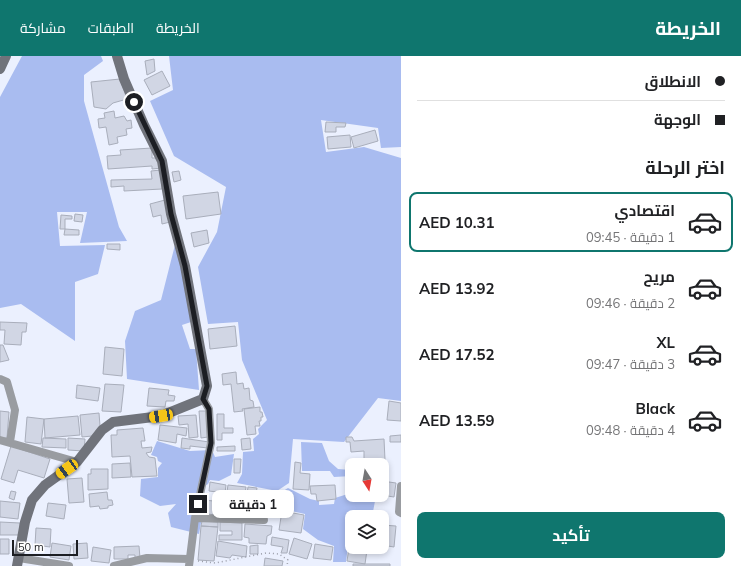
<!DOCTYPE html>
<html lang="ar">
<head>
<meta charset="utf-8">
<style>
  :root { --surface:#fff; --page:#f2f2f2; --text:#202124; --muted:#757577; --line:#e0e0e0; --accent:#0f766e }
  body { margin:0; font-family:Mulish,Cairo,sans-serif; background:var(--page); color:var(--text); direction:rtl; height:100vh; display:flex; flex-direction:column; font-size:15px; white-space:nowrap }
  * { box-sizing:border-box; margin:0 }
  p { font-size:13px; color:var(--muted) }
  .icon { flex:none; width:22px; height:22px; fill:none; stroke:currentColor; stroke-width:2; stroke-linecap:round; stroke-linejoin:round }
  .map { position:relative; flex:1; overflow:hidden; direction:ltr }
  .drawer { display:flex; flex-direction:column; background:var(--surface); width:340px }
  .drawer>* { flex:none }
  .hud { display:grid; align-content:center; height:88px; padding:0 16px; background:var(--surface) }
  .needle { width:26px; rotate:169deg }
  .buttons { position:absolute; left:345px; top:402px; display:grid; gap:8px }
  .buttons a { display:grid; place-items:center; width:44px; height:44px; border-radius:8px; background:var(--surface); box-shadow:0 2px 6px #0003; font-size:20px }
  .scale { position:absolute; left:12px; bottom:10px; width:66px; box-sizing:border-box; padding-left:4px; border:2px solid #1c1e23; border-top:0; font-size:11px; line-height:14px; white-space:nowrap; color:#1c1e23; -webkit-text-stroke:3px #fefefe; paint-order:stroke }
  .end { position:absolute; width:18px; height:18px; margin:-9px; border:5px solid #1c1e23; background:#fff; box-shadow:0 0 0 2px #fff }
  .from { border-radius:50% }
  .bubble { position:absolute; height:28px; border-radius:8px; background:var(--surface); box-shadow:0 2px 6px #0003; font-size:13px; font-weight:700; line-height:28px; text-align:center; direction:rtl }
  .car { position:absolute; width:12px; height:24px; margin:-12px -6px; border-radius:5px; box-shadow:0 0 3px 1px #0007; background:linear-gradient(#f5c518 24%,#345 0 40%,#f5c518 0 76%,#345 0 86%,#f5c518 0) }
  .hud b { display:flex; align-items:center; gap:14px; height:38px; font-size:15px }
  .hud b+b { border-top:1px solid var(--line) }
  .hud i { width:10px; height:10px; background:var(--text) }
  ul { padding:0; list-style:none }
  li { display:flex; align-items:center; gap:12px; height:60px; margin:0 8px 6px; padding:0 8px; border:2px solid transparent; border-radius:8px }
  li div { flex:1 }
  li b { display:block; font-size:15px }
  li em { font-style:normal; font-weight:700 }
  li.selected { border-color:var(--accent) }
  li>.icon { width:36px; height:36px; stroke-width:1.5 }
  h2 { padding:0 16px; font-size:18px; line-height:48px }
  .cta { display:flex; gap:8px; margin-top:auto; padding:8px 16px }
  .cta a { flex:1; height:46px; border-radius:8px; background:var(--accent); color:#fff; font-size:16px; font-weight:700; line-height:46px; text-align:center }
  header { display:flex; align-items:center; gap:24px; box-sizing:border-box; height:56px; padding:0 20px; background:var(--accent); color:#fff }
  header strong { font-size:19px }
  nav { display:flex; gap:22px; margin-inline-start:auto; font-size:14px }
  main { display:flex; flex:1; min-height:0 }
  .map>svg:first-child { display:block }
  .forest { fill:#a9bcf0 }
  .building { fill:#d1d6e4; stroke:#a9aebb }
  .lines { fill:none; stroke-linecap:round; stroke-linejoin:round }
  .path { stroke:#9a9da8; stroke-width:1.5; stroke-dasharray:1 3; stroke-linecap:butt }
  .street { stroke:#999ca1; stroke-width:8 }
  .secondary { stroke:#70737b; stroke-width:10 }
  .route { stroke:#1c1e23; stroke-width:5 }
</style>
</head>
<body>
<header>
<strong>الخريطة</strong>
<nav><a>الخريطة</a><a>الطبقات</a><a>مشاركة</a></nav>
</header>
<main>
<section class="drawer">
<div class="hud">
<b><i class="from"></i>الانطلاق</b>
<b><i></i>الوجهة</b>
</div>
<h2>اختر الرحلة</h2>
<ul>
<li class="selected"><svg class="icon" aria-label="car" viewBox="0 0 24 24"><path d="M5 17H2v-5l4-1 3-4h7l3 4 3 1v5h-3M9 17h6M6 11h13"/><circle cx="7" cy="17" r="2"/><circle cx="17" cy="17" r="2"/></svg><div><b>اقتصادي</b><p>1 دقيقة · 09:45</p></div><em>AED 10.31</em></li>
<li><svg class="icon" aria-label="car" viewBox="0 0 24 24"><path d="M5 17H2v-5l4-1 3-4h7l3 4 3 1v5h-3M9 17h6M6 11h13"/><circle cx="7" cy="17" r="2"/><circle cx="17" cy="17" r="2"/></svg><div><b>مريح</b><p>2 دقيقة · 09:46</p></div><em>AED 13.92</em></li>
<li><svg class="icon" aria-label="car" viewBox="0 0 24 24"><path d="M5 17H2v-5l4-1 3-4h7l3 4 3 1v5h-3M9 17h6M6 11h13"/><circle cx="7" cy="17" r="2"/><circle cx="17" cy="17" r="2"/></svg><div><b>XL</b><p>3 دقيقة · 09:47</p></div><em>AED 17.52</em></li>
<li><svg class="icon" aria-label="car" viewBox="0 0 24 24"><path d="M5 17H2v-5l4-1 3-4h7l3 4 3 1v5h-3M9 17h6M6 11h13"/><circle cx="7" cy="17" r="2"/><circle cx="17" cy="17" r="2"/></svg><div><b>Black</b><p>4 دقيقة · 09:48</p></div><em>AED 13.59</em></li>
</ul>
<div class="cta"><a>تأكيد</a></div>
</section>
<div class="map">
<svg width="401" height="510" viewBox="0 0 401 510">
  <rect width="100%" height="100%" fill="#ebf0fe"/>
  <!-- forest -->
  <path class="forest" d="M 22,0 L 101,0 L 103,5 L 84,19 L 84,45 L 119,171 L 127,185 L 80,187 L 87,156 L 57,156 L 60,190 L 105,189 L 98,218 L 75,226 L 75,285 L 21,248 L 0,252 L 0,41 Z
    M 169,0 L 401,0 L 401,91 L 381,92 L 378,72 L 321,64 L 326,96 L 364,91 L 401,102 L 401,345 L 378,342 L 344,386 L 293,383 L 289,427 L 277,435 L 237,427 L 242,418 L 243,396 L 254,395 L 253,383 L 259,378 L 258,373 L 267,364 L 242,304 L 238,266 L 208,268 L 198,211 L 217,176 L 226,131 L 174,100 L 150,45 L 173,34 Z
    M 177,181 L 191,266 L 182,269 L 190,293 L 196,293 L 199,334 L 127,323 L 125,285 L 135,255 L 161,244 Z
    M 157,385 L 190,395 L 212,394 L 215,401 L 234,398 L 231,419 L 219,425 L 210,424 L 208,428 L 205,430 L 199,457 L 202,461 L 199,478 L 171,471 L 168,457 L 176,448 L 160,450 L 140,440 L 141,423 L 158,421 L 158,412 L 162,407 L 158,405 L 157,401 L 151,399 Z
    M 301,386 L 322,387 L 329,405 L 338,413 L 351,414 L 352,420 L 334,421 L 330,415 L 302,415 Z
    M 288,432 L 310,443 L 319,445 L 319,449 L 334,448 L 335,442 L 351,437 L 352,439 L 358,439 L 375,445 L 372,461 L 352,461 L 352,491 L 348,490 L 346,506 L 333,506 L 334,490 L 318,484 L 303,473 L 305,458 L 278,452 L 280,437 Z"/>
  <!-- building -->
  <path class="building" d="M 154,3 L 155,15 L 147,19 L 145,5 Z
    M 162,15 L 170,30 L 152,39 L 144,24 Z
    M 120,23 L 127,43 L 113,47 L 106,53 L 94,51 L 91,26 Z
    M 114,55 L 115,62 L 124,60 L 127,65 L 131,64 L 132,72 L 126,73 L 127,79 L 117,81 L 118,87 L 109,89 L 106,71 L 99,72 L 98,63 L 105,62 L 104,57 Z
    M 326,66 L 346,67 L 345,71 L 336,71 L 336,76 L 325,76 Z
    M 375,74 L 378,85 L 354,92 L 351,81 Z
    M 350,79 L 351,91 L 328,93 L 327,81 Z
    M 152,92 L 152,102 L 157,102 L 162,112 L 152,113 L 152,110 L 108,113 L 107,100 L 121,99 L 120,94 Z
    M 161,114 L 162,133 L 124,135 L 124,130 L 111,131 L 111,124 L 152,123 L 151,115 Z
    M 179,115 L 181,124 L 174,126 L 172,116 Z
    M 218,136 L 221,158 L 186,163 L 183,140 Z
    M 165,144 L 170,166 L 162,168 L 161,159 L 153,161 L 150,148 Z
    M 75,158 L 83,159 L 82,166 L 74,165 Z
    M 61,159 L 72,160 L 72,163 L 65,163 L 65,173 L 60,173 Z
    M 65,173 L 79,174 L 79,179 L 64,179 Z
    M 207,174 L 209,187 L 194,191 L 191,177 Z
    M 107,188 L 120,188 L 120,194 L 107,193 Z
    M 0,266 L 27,267 L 26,276 L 22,276 L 21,289 L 4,288 L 5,274 L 0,274 Z
    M 235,270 L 237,290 L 210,293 L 208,273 Z
    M 0,289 L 3,289 L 9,304 L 0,306 Z
    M 105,291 L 124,293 L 122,320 L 103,318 Z
    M 236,316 L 237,328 L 243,327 L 244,333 L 249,332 L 250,344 L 253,345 L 254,351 L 242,353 L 243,355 L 234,356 L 231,328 L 223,329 L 222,318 Z
    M 105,328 L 124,329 L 121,356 L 102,355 Z
    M 77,329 L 100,332 L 98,345 L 76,342 Z
    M 149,332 L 169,334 L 168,339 L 175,340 L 174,345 L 166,345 L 165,351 L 147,350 Z
    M 389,345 L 401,347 L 401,365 L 387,364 Z
    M 260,351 L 260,356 L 262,356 L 263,361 L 261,361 L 261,365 L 259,365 L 260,370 L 255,370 L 256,378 L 247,379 L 244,353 Z
    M 0,355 L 9,356 L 7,382 L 0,382 Z
    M 199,355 L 207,355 L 208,381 L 201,382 Z
    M 99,357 L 100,370 L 92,380 L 82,381 L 80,359 Z
    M 217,358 L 224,358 L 224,372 L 233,372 L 233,377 L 222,377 L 222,384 L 217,384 Z
    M 196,359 L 198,381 L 189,382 L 188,368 L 179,369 L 178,360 Z
    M 78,360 L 80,379 L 45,382 L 44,363 Z
    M 27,361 L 44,363 L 41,388 L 25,386 Z
    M 160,369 L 187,372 L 186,380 L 177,378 L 176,387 L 158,384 Z
    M 143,372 L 145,385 L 141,385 L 142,392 L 152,391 L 151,396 L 146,397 L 149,401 L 155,402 L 157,420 L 132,421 L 130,400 L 112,401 L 111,379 L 117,379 L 117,374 Z
    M 401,379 L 401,386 L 390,386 L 390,380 Z
    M 346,381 L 352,381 L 354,385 L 384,383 L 385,404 L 364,406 L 364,395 L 351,396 L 350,386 L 346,386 Z
    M 43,382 L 66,383 L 66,392 L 42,391 Z
    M 68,382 L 85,383 L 84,395 L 68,394 Z
    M 182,382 L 209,386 L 208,392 L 190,390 L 190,393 L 181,392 Z
    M 250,382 L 251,393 L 242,394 L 241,383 Z
    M 11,390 L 50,403 L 44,422 L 18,414 L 14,427 L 1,423 Z
    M 235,390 L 235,395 L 217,395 L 217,391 Z
    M 234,403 L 241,403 L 240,417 L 234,417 Z
    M 295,406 L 301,407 L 300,417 L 310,418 L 309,434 L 293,433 Z
    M 130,407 L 131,421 L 112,422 L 112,408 Z
    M 91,413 L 108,413 L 108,433 L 88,434 L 88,418 L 91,418 Z
    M 82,422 L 84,446 L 69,447 L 67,423 Z
    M 382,425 L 396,427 L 394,441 L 381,439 L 382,439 Z
    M 210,426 L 226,429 L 225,437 L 209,435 Z
    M 228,429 L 246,431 L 244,445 L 226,442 Z
    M 335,429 L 336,443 L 317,445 L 316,438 L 311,438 L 310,430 Z
    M 248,431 L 257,432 L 254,450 L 274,453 L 273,461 L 254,458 L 253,462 L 246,461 L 248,452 L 245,452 Z
    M 11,435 L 16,436 L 14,444 L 9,442 Z
    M 260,435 L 278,437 L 276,451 L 258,449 Z
    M 107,436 L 108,444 L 112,444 L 113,449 L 108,450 L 108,452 L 100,453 L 99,450 L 90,451 L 89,438 Z
    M 204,444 L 223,446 L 221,460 L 202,457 Z
    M 225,444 L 244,446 L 242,460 L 224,458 Z
    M 0,445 L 20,447 L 18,463 L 0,461 Z
    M 48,447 L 66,449 L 64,463 L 46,460 Z
    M 282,455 L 304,459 L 301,477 L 279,474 Z
    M 202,465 L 218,466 L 218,471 L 201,470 Z
    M 0,466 L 20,467 L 20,479 L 0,479 Z
    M 220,466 L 242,467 L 242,484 L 219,484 L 219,479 L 232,479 L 232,475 L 220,475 Z
    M 245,468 L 272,470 L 271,478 L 267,480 L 266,488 L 249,487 L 249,482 L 244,481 Z
    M 382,469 L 396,470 L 394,491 L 382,489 Z
    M 201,470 L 218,471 L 214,505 L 198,504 Z
    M 36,472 L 51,473 L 50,491 L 35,489 Z
    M 272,481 L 289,484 L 287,497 L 281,497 L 283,491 L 271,489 Z
    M 294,482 L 312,488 L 307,503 L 289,498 Z
    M 0,483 L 9,483 L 9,498 L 0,498 Z
    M 218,485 L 247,490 L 246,501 L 232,499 L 230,502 L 216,500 Z
    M 52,487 L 71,490 L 69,504 L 50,501 Z
    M 87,487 L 88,502 L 74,503 L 73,488 Z
    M 315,488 L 333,491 L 331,504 L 313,502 Z
    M 258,489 L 258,498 L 250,498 L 250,490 Z
    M 139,490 L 140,502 L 135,502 L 135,499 L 128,499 L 128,503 L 114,503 L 114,491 Z
    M 93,491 L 111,494 L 109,507 L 91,505 Z
    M 349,492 L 367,494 L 365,508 L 347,505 Z
    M 265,502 L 283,505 L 282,510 L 264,510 Z
    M 353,508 L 390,508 L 390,510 L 353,510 Z"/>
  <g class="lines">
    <!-- path -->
    <path class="path" d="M 198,505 L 215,507 L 266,497 L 279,498 L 288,504 L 287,510"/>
    <!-- street -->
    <path class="street" d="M 0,323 L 7,326 L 15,354 L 10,386
      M 0,384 L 77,406
      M 401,430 L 399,456 L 401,457
      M 195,462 L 264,464
      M 19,502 L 69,510
      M 114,510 L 147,502 L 189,503
      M 189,510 L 195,462 L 211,387 L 209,353 L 203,343"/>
    <!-- secondary -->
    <path class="secondary" d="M 0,13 L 6,0
      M 17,510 L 25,466 L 32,444 L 45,429 L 77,406 L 102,374 L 113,366 L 161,360 L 203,343 L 207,330 L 185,210 L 171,158 L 162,105 L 144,69 L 124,23 L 117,0"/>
  </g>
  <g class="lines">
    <!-- route -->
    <path class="route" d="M 134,46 L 162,105 L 171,158 L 185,210 L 207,330 L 203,343 L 209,353 L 211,387 L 198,448"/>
  </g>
</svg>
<div class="buttons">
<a><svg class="needle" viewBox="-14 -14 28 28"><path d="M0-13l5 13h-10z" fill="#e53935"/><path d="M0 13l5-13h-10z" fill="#757577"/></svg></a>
<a><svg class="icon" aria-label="layers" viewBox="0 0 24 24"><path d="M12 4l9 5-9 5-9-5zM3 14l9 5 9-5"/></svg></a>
</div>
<div class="scale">50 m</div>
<i class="end from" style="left:134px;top:46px"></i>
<i class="end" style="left:198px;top:448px"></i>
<div class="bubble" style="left:212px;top:434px;width:82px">1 دقيقة</div>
<i class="car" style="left:161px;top:360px;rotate:261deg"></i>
<i class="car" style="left:67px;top:413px;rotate:235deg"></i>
</div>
</main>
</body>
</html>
